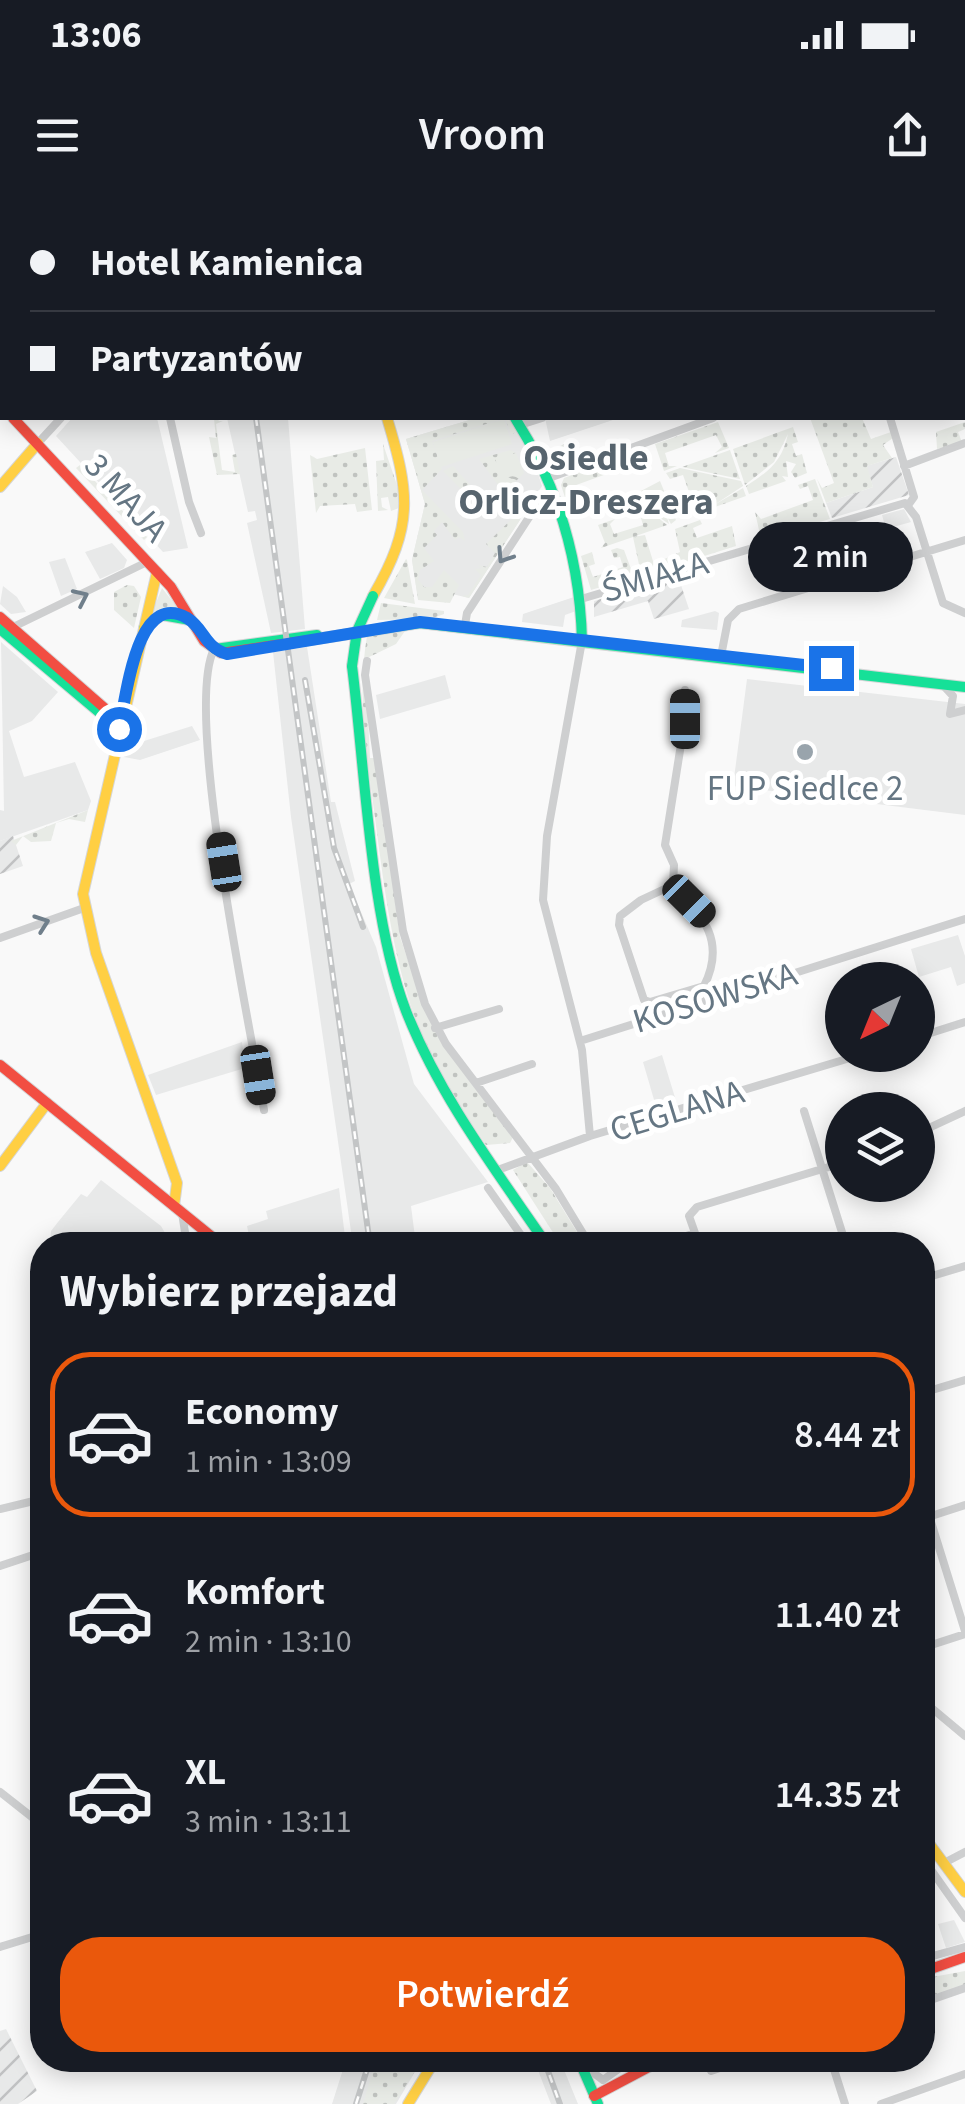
<!DOCTYPE html>
<html lang="pl">
<head>
<meta charset="utf-8">
<style>
  :root { --surface:#171b24; --page:#242831; --text:#f1f3f6; --muted:#9ea1a6; --line:#363941; --accent:#ea580c }
  body { margin:0; font-family:"Source Sans 3",sans-serif; background:var(--page); color:var(--text); height:100vh; display:flex; flex-direction:column; font-size:38px; white-space:nowrap }
  * { box-sizing:border-box; margin:0 }
  p { font-size:32px; color:var(--muted) }
  .icon { flex:none; width:55px; height:55px; fill:none; stroke:currentColor; stroke-width:2; stroke-linecap:round; stroke-linejoin:round }
  .map { position:relative; flex:1; overflow:hidden }
  .drawer { position:absolute; left:30px; top:1032px; width:905px; height:840px; display:flex; flex-direction:column; background:var(--surface); border-radius:40px; box-shadow:0 5px 25px #0003 }
  .drawer>* { flex:none }
  .banner { position:absolute; left:0px; top:0px; width:965px; height:220px; box-shadow:0 5px 25px #0003; display:grid; align-content:center; height:220px; padding:0 30px; background:var(--surface) }
  .needle { width:65px; rotate:223deg }
  .tools { position:absolute; left:825px; top:762px; display:grid; gap:20px }
  .tools a { display:grid; place-items:center; width:110px; height:110px; border-radius:50%; background:var(--surface); box-shadow:0 5px 25px #0003; font-size:50px }
  .end { position:absolute; width:45px; height:45px; margin:-22px; border:12px solid #1a73e8; background:#fff; box-shadow:0 0 0 5px #fff }
  .from { border-radius:50% }
  .bubble { position:absolute; height:70px; border-radius:35px; background:var(--surface); box-shadow:0 5px 25px #0003; font-size:32px; font-weight:600; line-height:70px; text-align:center }
  .car { position:absolute; width:30px; height:60px; margin:-30px -15px; border-radius:12px; box-shadow:0 0 8px 2px #0007; background:linear-gradient(#222 24%,#8ab4d8 0 40%,#222 0 76%,#8ab4d8 0 86%,#222 0) }
  .banner b { display:flex; align-items:center; gap:35px; height:95px; font-size:38px }
  .banner b+b { border-top:2px solid var(--line) }
  .banner i { width:25px; height:25px; background:var(--text) }
  ul { padding:0; list-style:none }
  li { display:flex; align-items:center; gap:30px; height:165px; margin:0 20px 15px; padding:0 10px; border:5px solid transparent; border-radius:40px }
  li div { flex:1 }
  li b { display:block; font-size:38px }
  li em { font-style:normal; font-weight:600 }
  li.on { border-color:var(--accent) }
  li>.icon { width:90px; height:90px; stroke-width:1.5 }
  h2 { padding:0 30px; font-size:45px; line-height:120px }
  .action { display:flex; gap:20px; margin-top:auto; padding:20px 30px }
  .action a { flex:1; height:115px; border-radius:40px; background:var(--accent); color:#fff; font-size:40px; font-weight:600; line-height:115px; text-align:center }
  .status { display:flex; justify-content:space-between; align-items:center; height:70px; padding:0 50px; background:var(--surface); direction:ltr }
  .status svg { height:28px; fill:currentColor }
  header { display:flex; justify-content:space-between; align-items:center; height:130px; padding:0 30px; background:var(--surface); font-size:45px; font-weight:600 }
  .map>svg:first-child { display:block }
  .built { fill:#e8e9e9 }
  .industrial { fill:url(#industrial-furrows) }
  .grass { fill:url(#grass-dots) }
  .park { fill:url(#park-crowns) }
  .pitch { fill:#e8ebe6 }
  .lines { fill:none; stroke-linecap:round; stroke-linejoin:round }
  .fast-casing { stroke:#d5d6d7; stroke-width:12 }
  .slow-casing { stroke:#d5d6d7; stroke-width:12 }
  .jam-casing { stroke:#d5d6d7; stroke-width:12 }
  .street { stroke:#cecfd0; stroke-width:8 }
  .fast { stroke:#16e098; stroke-width:10 }
  .slow { stroke:#ffcf43; stroke-width:10 }
  .jam { stroke:#f24e42; stroke-width:10 }
  .rail-casing { stroke:#c3c5c6; stroke-width:6 }
  .rail { stroke:#fff; stroke-width:2.5; stroke-dasharray:8; stroke-linecap:butt }
  .fast-bridge-casing { stroke:#d5d6d7; stroke-width:12; stroke-linecap:butt }
  .fast-bridge { stroke:#16e098; stroke-width:10 }
  .oneway { stroke:#707f8b }
  .route { stroke:#1a73e8; stroke-width:12 }
  .poi-dot { fill:#99a4ac; stroke:#fff; stroke-width:4 }
  .labels { text-anchor:middle; dominant-baseline:central; stroke-width:10; stroke-linejoin:round; paint-order:stroke }
  .street-label { font-size:35px; fill:#657683; stroke:#fff }
  .poi-label { font-size:35px; fill:#657683; stroke:#fff }
  .neighbourhood-label { font-size:38px; font-weight:bold; fill:#57646e; stroke:#fff }
</style>
</head>
<body>
<div class="status"><b>13:06</b><svg viewBox="0 0 49 12"><path d="M0 12V9h3v3zM5 12V6h3v6zM10 12V3h3v9zM15 12V0h3v12zM26 1h20v11H26zM47 4h2v5h-2z"/></svg></div>
<header><svg class="icon" aria-label="menu" viewBox="0 0 24 24"><path d="M4 6h16M4 12h16M4 18h16"/></svg>Vroom<svg class="icon" aria-label="share" viewBox="0 0 24 24"><path d="M12 15V3M7 8l5-5 5 5M5 13v7h14v-7"/></svg></header>
<div class="map">
<svg width="965" height="1904" viewBox="0 0 965 1904">
  <defs>
    <pattern id="industrial-furrows" width="10" height="10" patternUnits="userSpaceOnUse" patternTransform="scale(2.5)"><rect width="10" height="10" fill="#e8e9e9"/><path d="M-1 1l2-2M0 10L10 0M9 11l2-2" fill="none" stroke="#c0c1c2"/></pattern>
    <pattern id="grass-dots" width="8" height="8" patternUnits="userSpaceOnUse" patternTransform="scale(2.5)"><rect width="8" height="8" fill="#e8ebe6"/><path d="M2 2h.1M6 6h.1" fill="none" stroke="#c0c3c0" stroke-width="1.8" stroke-linecap="round"/></pattern>
    <pattern id="park-crowns" width="20" height="18" patternUnits="userSpaceOnUse" patternTransform="scale(2.5)"><rect width="20" height="18" fill="#e8ebe6"/><path d="M2 6a3 3 0 1 1 6 0M12 15a3 3 0 1 1 6 0" fill="none" stroke="#c0c3c0"/></pattern>
  </defs>
  <rect width="100%" height="100%" fill="#f9f9f9"/>
  <!-- built -->
  <path class="built" d="M 188,0 L 388,0 L 388,2 L 188,2 Z
    M 72,218 L 157,218 L 188,348 L 163,352 L 56,236 Z
    M 227,218 L 288,218 L 305,429 L 271,433 L 247,323 L 257,320 L 255,311 L 248,312 Z
    M 476,218 L 508,218 L 532,256 L 542,286 L 469,398 L 452,394 L 418,398 L 412,360 L 425,304 L 406,239 Z
    M 545,218 L 612,218 L 613,220 L 550,241 Z
    M 904,309 L 911,322 L 886,329 L 882,315 Z
    M 112,343 L 127,360 L 124,368 L 100,379 L 85,352 Z
    M 65,358 L 77,389 L 61,396 L 49,362 Z
    M 3,386 L 17,397 L 26,412 L 11,414 L 0,404 Z
    M 574,397 L 576,411 L 565,415 L 563,427 L 522,422 L 523,414 Z
    M 715,411 L 719,413 L 717,430 L 681,427 L 682,420 Z
    M 1,442 L 58,492 L 32,521 L 9,531 L 24,577 L 75,562 L 91,601 L 88,610 L 0,641 L 0,610 L 4,611 Z
    M 307,447 L 331,602 L 335,602 L 355,681 L 349,684 L 376,747 L 414,884 L 488,982 L 411,1006 L 416,1045 L 353,1045 L 291,617 L 273,452 Z
    M 445,475 L 451,498 L 380,519 L 376,495 Z
    M 747,479 L 965,504 L 965,615 L 733,586 Z
    M 192,526 L 200,540 L 140,560 L 124,557 L 129,538 L 144,541 Z
    M 958,735 L 965,756 L 965,783 L 957,786 L 951,767 L 919,777 L 911,749 Z
    M 242,842 L 245,868 L 156,895 L 148,875 Z
    M 662,855 L 677,904 L 657,910 L 643,862 Z
    M 101,980 L 161,1026 L 172,1045 L 50,1045 L 51,1031 L 58,1022 L 81,994 L 87,997 Z
    M 339,988 L 346,1045 L 251,1045 L 247,1026 L 268,1019 L 266,1011 Z
    M 954,1720 L 965,1742 L 946,1748 L 938,1724 Z
    M 346,1860 L 422,1860 L 396,1904 L 332,1904 Z
    M 534,1860 L 560,1860 L 578,1904 L 551,1904 Z"/>
  <!-- industrial -->
  <path class="industrial" d="M 896,257 L 909,295 L 832,318 L 826,303 L 873,287 L 866,266 Z
    M 678,376 L 689,409 L 654,419 L 648,401 L 594,417 L 594,401 Z
    M 13,636 L 23,666 L 0,674 L 0,641 Z
    M 6,1829 L 37,1891 L 18,1904 L 0,1904 L 0,1831 Z"/>
  <!-- grass -->
  <path class="grass" d="M 851,0 L 965,0 L 965,114 L 962,2 Z
    M 222,218 L 218,221 L 223,221 L 216,224 L 222,270 L 235,272 L 232,255 L 236,254 L 240,274 L 217,275 L 209,237 L 216,238 L 214,219 Z
    M 476,218 L 508,218 L 517,231 L 511,235 L 505,218 L 432,241 L 442,269 L 422,290 L 463,332 L 465,341 L 459,337 L 455,340 L 442,322 L 434,331 L 437,335 L 424,348 L 434,361 L 420,370 L 418,379 L 424,387 L 432,387 L 444,370 L 459,385 L 450,403 L 418,400 L 412,360 L 425,304 L 406,239 Z
    M 810,218 L 862,218 L 871,239 L 891,232 L 893,238 L 883,245 L 892,258 L 867,266 L 873,287 L 826,303 L 817,279 L 822,288 L 834,283 Z
    M 718,222 L 729,248 L 715,253 L 722,247 L 716,235 L 665,253 L 669,266 L 677,266 L 664,271 L 655,244 Z
    M 965,222 L 965,229 L 958,232 L 962,242 L 937,249 L 936,232 Z
    M 793,227 L 798,242 L 792,244 L 796,256 L 802,254 L 807,273 L 795,278 L 791,272 L 796,264 L 786,261 L 788,277 L 782,276 L 786,281 L 749,294 L 746,286 C 768,272 782,262 788,234 L 774,262 L 745,285 L 733,249 Z
    M 571,240 L 577,242 L 581,255 L 563,265 L 555,249 Z
    M 383,244 L 398,288 L 399,308 L 391,311 L 388,297 L 381,298 L 382,307 L 388,310 L 378,311 L 376,261 L 384,260 Z
    M 365,248 L 372,310 L 357,312 L 355,304 L 320,306 L 316,313 L 310,255 L 317,259 Z
    M 641,249 L 645,260 L 568,288 L 571,316 L 561,285 L 564,278 Z
    M 511,250 L 516,253 L 496,261 L 516,281 L 504,293 L 479,259 Z
    M 730,250 L 740,279 L 682,267 Z
    M 80,265 L 147,337 L 144,340 L 76,268 Z
    M 453,266 L 490,307 L 485,313 L 443,271 Z
    M 680,268 L 741,281 L 743,286 L 714,305 L 743,288 L 746,296 L 684,318 L 682,313 L 695,309 L 683,275 L 670,279 L 666,273 Z
    M 815,279 L 830,319 L 761,339 L 755,312 L 761,319 L 813,300 L 808,286 L 800,289 L 798,285 Z
    M 660,281 L 676,320 L 671,324 L 667,317 L 669,324 L 650,311 L 667,325 L 633,337 L 645,335 L 656,371 L 647,374 L 640,369 L 633,337 L 601,348 L 605,343 L 598,325 L 615,319 L 610,324 L 614,334 L 643,325 L 640,315 L 634,313 L 648,309 L 639,292 Z
    M 515,316 L 520,320 L 469,398 L 462,396 L 468,395 L 481,375 L 475,369 L 483,368 L 477,365 L 487,367 L 495,353 L 486,344 Z
    M 700,320 L 702,324 L 693,328 L 697,338 L 732,326 L 736,346 L 663,369 L 660,361 L 680,352 L 675,329 Z
    M 617,348 L 624,350 L 634,377 L 591,390 L 581,356 L 592,352 L 595,364 L 589,366 L 593,377 L 623,367 L 620,357 L 614,358 L 611,350 Z
    M 406,359 L 407,360 L 415,404 L 384,398 Z
    M 127,385 L 134,386 L 141,397 L 134,428 L 114,410 L 114,392 Z
    M 162,388 L 181,412 L 151,415 Z
    M 381,403 L 444,411 L 444,414 L 430,419 L 377,420 Z
    M 405,431 L 396,444 L 365,459 L 370,558 L 375,558 L 400,737 L 426,814 L 513,937 L 510,943 L 486,945 C 466,915 445,886 430,854 C 394,777 385,693 374,610 C 366,551 357,495 367,436 Z
    M 88,610 L 85,622 L 69,619 L 56,623 L 51,641 L 31,642 L 23,636 L 16,645 L 11,641 Z
    M 527,962 L 550,988 L 585,1045 L 561,1045 L 513,970 Z
    M 965,1771 L 965,1785 L 923,1799 L 922,1779 Z
    M 376,1860 L 422,1860 L 394,1904 L 363,1904 Z"/>
  <!-- park -->
  <path class="park" d="M 516,253 L 524,273 L 516,281 L 504,275 L 495,260 Z"/>
  <!-- pitch -->
  <path class="pitch" d="M 504,219 L 512,244 L 441,267 L 433,242 Z"/>
  <g class="lines">
    <!-- fast casing -->
    <g class="fast-casing">
      <path id="fast" d="M 0,204 L 2,207
        M 515,218 C 558,286 580,360 582,441
        M 144,428 L 162,415 L 190,420
        M 0,429 L 119,529
        M 336,436 L 420,423 L 965,487
        M 215,449 L 317,435
        M 352,466 C 365,568 370,718 406,811 C 440,897 495,969 547,1045
        M 579,1860 L 598,1904"/>
    </g>
    <!-- slow casing -->
    <g class="slow-casing">
      <path id="slow" d="M 0,287 L 38,243
        M 157,372 L 83,694 L 96,753 L 177,983 L 174,1006
        M 373,396 C 414,325 410,294 387,218
        M 0,966 L 47,903
        M 922,1634 L 965,1692
        M 408,1904 L 435,1860"/>
    </g>
    <!-- jam casing -->
    <g class="jam-casing">
      <path id="jam" d="M 402,0 L 402,2
        M 13,218 L 171,387 L 204,441 L 221,453 L 336,436
        M 0,417 L 109,512 L 122,516
        M 0,865 L 222,1045
        M 922,1772 L 965,1757
        M 594,1896 L 662,1860"/>
    </g>
    <!-- street -->
    <path class="street" d="M 143,0 L 143,2
      M 0,2 L 2,5
      M 0,139 L 2,138
      M 962,189 L 965,188
      M 170,218 L 189,302 L 201,333
      M 890,218 L 914,297 L 909,304
      M 520,225 L 542,218
      M 38,243 L 61,218
      M 904,266 L 965,243
      M 549,278 L 713,218
      M 581,399 L 905,303 L 916,317 L 943,403 L 965,413
      M 465,425 L 467,413 L 537,305 L 553,295
      M 9,429 L 147,362
      M 582,441 L 547,636 L 543,700 L 582,850 L 590,936
      M 214,449 C 183,512 250,824 264,910
      M 721,456 L 728,420 L 739,409 L 965,340
      M 367,461 L 365,475 L 403,731 L 425,804 L 446,844 L 556,989 L 590,1045
      M 942,484 L 953,496 L 950,514 L 965,510
      M 685,490 L 685,519 L 665,645 L 674,665 L 673,685 L 641,700 L 620,716 L 619,725 L 644,800 L 650,802 L 704,786 L 708,800
      M 673,685 C 704,716 726,742 704,786
      M 0,738 L 84,708
      M 435,828 L 499,809
      M 918,837 L 965,822
      M 580,841 L 965,719
      M 476,883 L 532,864
      M 804,911 L 846,1045
      M 918,933 L 965,911
      M 495,971 L 590,936 L 860,855
      M 488,988 L 528,1045
      M 182,1013 L 187,1045
      M 660,1045 L 695,1033 L 689,1016 L 697,1007 L 842,963
      M 922,1079 L 965,1066
      M 922,1193 L 965,1180
      M 922,1293 L 965,1431
      M 0,1309 L 42,1299
      M 922,1319 L 965,1305
      M 0,1366 L 42,1352
      M 922,1448 L 965,1434
      M 922,1500 L 965,1536
      M 0,1592 L 42,1625
      M 922,1657 L 965,1718
      M 944,1663 L 965,1652
      M 0,1747 L 42,1734
      M 922,1759 L 965,1747
      M 922,1803 L 965,1788
      M 589,1860 L 595,1874 L 603,1880 L 631,1860
      M 831,1860 L 845,1904
      M 711,1871 L 744,1860
      M 881,1904 L 965,1874"/>
    <!-- fast -->
    <use href="#fast" class="fast"/>
    <!-- slow -->
    <use href="#slow" class="slow"/>
    <!-- jam -->
    <use href="#jam" class="jam"/>
    <!-- rail casing -->
    <g class="rail-casing">
      <path id="rail" d="M 211,0 L 212,2
        M 228,0 L 228,2
        M 256,218 L 370,1045
        M 305,480 L 334,648 L 363,727
        M 544,1860 L 560,1904
        M 356,1904 L 370,1860"/>
    </g>
    <!-- rail -->
    <use href="#rail" class="rail"/>
    <!-- fast-bridge casing -->
    <g class="fast-bridge-casing">
      <path id="fast-bridge" d="M 352,466 L 357,431 L 373,396"/>
    </g>
    <!-- fast-bridge -->
    <use href="#fast-bridge" class="fast-bridge"/>
  </g>
  <!-- one-way arrows -->
  <defs><path id="oneway-chevron" d="M-2-3.5L2.5 0L-2 3.5" fill="none" stroke-width="1.6" stroke-linecap="round" stroke-linejoin="round" transform="scale(2.5)"/></defs>
  <g class="oneway">
    <use href="#oneway-chevron" transform="translate(504 356) rotate(123)"/>
    <use href="#oneway-chevron" transform="translate(81 397) rotate(-25)"/>
    <use href="#oneway-chevron" transform="translate(42 723) rotate(-20)"/>
  </g>
  <g class="lines">
    <!-- route -->
    <path class="route" d="M 119,529 C 126,500 136,388 187,418 C 204,428 205,448 227,454 L 420,422 L 831,468"/>
  </g>
  <!-- markers -->
  <circle class="poi-dot" cx="805" cy="552" r="10"/>
  <g class="labels">
    <!-- street labels -->
    <g class="street-label">
      <text transform="translate(126 298) rotate(48)">3 MAJA</text>
      <text transform="translate(655 377) rotate(-16)">ŚMIAŁA</text>
      <text transform="translate(715 798) rotate(-17)">KOSOWSKA</text>
      <text transform="translate(677 911) rotate(-17)">CEGLANA</text>
    </g>
    <!-- poi labels -->
    <g class="poi-label">
      <text x="805" y="589">FUP Siedlce 2</text>
    </g>
    <!-- neighbourhood labels -->
    <g class="neighbourhood-label">
      <text x="586" y="258">Osiedle<tspan x="586" dy="44">Orlicz-Dreszera</tspan></text>
    </g>
  </g>
</svg>
<div class="tools">
<a><svg class="needle" viewBox="-14 -14 28 28"><path d="M0-13l5 13h-10z" fill="#e53935"/><path d="M0 13l5-13h-10z" fill="#9ea1a6"/></svg></a>
<a><svg class="icon" aria-label="layers" viewBox="0 0 24 24"><path d="M12 4l9 5-9 5-9-5zM3 14l9 5 9-5"/></svg></a>
</div>
<i class="end from" style="left:119px;top:529px"></i>
<i class="end" style="left:831px;top:468px"></i>
<div class="bubble" style="left:748px;top:322px;width:165px">2 min</div>
<i class="car" style="left:685px;top:519px;rotate:0deg"></i>
<i class="car" style="left:224px;top:662px;rotate:351deg"></i>
<i class="car" style="left:689px;top:701px;rotate:135deg"></i>
<i class="car" style="left:258px;top:875px;rotate:171deg"></i>
<div class="banner">
<b><i class="from"></i>Hotel Kamienica</b>
<b><i></i>Partyzantów</b>
</div>
<section class="drawer">
<h2>Wybierz przejazd</h2>
<ul>
<li class="on"><svg class="icon" aria-label="car" viewBox="0 0 24 24"><path d="M5 17H2v-5l4-1 3-4h7l3 4 3 1v5h-3M9 17h6M6 11h13"/><circle cx="7" cy="17" r="2"/><circle cx="17" cy="17" r="2"/></svg><div><b>Economy</b><p>1 min · 13:09</p></div><em>8.44 zł</em></li>
<li><svg class="icon" aria-label="car" viewBox="0 0 24 24"><path d="M5 17H2v-5l4-1 3-4h7l3 4 3 1v5h-3M9 17h6M6 11h13"/><circle cx="7" cy="17" r="2"/><circle cx="17" cy="17" r="2"/></svg><div><b>Komfort</b><p>2 min · 13:10</p></div><em>11.40 zł</em></li>
<li><svg class="icon" aria-label="car" viewBox="0 0 24 24"><path d="M5 17H2v-5l4-1 3-4h7l3 4 3 1v5h-3M9 17h6M6 11h13"/><circle cx="7" cy="17" r="2"/><circle cx="17" cy="17" r="2"/></svg><div><b>XL</b><p>3 min · 13:11</p></div><em>14.35 zł</em></li>
</ul>
<div class="action"><a>Potwierdź</a></div>
</section>
</div>
</body>
</html>
